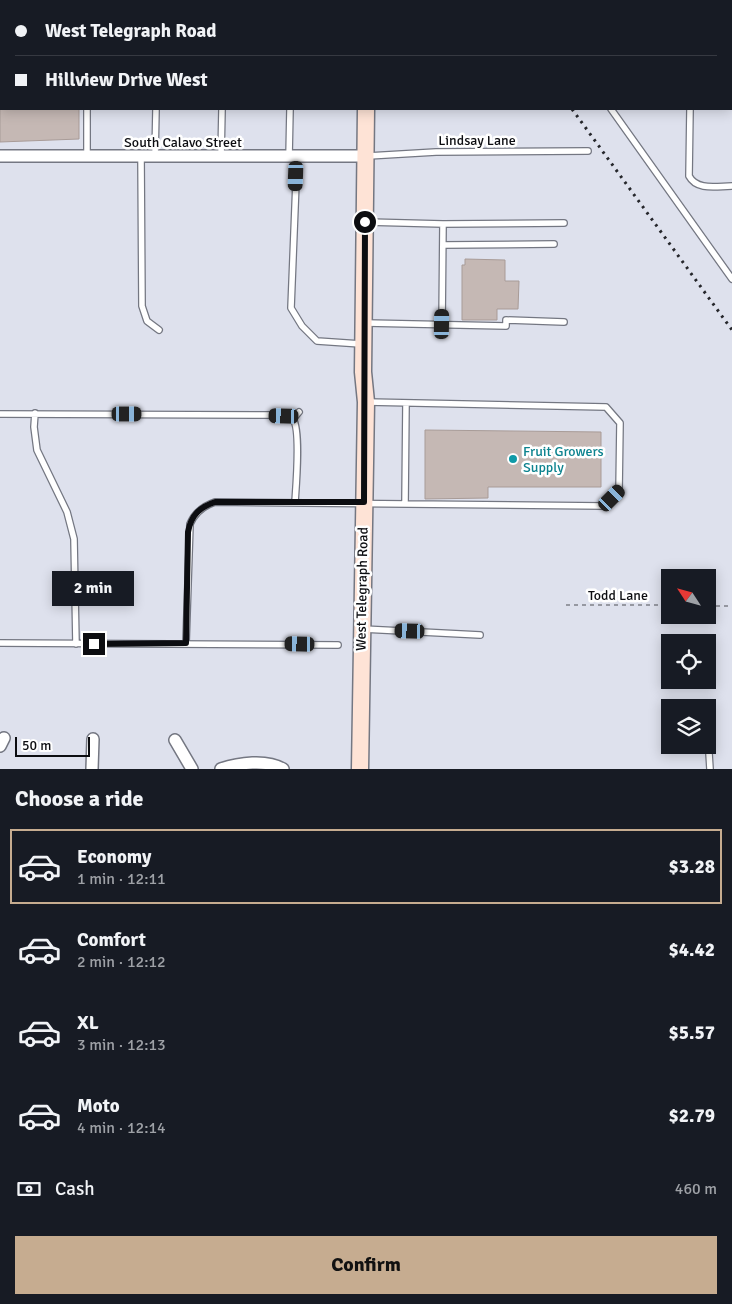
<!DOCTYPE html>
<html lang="en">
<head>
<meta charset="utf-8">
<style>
  :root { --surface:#171b24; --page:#242831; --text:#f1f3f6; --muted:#9ea1a6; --line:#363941; --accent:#c6ac90 }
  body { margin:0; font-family:Signika,sans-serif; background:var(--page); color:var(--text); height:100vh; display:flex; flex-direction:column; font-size:19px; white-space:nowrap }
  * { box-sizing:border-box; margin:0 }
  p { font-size:16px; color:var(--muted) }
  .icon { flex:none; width:28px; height:28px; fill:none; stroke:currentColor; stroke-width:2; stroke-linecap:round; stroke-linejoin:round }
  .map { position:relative; height:769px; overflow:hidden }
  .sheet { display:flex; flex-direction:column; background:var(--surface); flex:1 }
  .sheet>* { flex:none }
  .guide { position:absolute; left:0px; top:0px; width:732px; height:110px; box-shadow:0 2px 12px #0003; display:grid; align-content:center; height:110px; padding:0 15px; background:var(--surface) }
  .needle { width:32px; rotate:306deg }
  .controls { position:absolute; left:661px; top:569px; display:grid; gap:10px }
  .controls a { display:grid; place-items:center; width:55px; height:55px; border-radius:0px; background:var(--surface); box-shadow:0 2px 12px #0003; font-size:25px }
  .scale { position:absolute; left:15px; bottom:12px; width:75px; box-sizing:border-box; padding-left:5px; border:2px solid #0c0d11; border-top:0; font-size:14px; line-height:18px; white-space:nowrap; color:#0c0d11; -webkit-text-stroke:4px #fff; paint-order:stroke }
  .end { position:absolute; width:22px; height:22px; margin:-11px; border:6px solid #0c0d11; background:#fff; box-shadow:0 0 0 2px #fff }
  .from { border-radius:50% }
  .bubble { position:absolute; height:35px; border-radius:0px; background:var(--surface); box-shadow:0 2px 12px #0003; font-size:16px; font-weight:800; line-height:35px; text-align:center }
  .car { position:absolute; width:15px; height:30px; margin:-15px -8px; border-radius:6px; box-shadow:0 0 4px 1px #0007; background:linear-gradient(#222 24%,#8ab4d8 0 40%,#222 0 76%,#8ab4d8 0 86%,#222 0) }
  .guide b { display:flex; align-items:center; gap:18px; height:48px; font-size:19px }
  .guide b+b { border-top:1px solid var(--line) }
  .guide i { width:12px; height:12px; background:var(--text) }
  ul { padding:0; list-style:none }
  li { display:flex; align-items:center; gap:15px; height:75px; margin:0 10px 8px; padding:0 5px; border:2px solid transparent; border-radius:0px }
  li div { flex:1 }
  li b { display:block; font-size:19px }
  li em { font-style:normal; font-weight:800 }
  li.active { border-color:var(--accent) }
  li>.icon { width:45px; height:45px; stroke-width:1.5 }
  h2 { padding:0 15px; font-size:22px; line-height:60px }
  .pay { display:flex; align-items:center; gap:12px; height:55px; padding:0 15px; font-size:19px }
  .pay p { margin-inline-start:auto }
  .action { display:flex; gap:10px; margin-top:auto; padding:10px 15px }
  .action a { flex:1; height:58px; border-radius:0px; background:var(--accent); color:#111; font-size:20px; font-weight:800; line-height:58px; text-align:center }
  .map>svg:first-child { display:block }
  .building { fill:#c5b8b4; stroke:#a89b97 }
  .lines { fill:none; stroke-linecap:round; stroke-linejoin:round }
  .lane-casing { stroke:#747782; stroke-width:8 }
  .street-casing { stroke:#747782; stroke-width:14 }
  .secondary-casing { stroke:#747782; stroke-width:19 }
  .path { stroke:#9698a1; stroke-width:2; stroke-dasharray:4 4; stroke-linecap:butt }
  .lane { stroke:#fff; stroke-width:5.5 }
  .street { stroke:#fff; stroke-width:11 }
  .secondary { stroke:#fee3d6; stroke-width:16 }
  .rail { stroke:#25262b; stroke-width:3; stroke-dasharray:2.5 5; stroke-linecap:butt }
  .route { stroke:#0c0d11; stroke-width:6 }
  .culture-dot { fill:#0f9aa8; stroke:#fff; stroke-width:2 }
  .labels { text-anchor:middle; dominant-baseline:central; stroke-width:5; stroke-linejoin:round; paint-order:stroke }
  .street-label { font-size:14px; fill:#0c0d11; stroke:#fff }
  .culture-label { font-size:14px; fill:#0d838f; stroke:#fff; text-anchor:start }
</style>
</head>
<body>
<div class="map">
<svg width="732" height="769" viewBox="0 0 732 769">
  <rect width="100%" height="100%" fill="#dee1ed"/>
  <!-- building -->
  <path class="building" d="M 0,109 L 79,109 L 79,139 L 0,142 Z
    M 465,259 L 505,260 L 505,281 L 519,281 L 518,309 L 497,309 L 497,320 L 462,320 L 462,265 L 465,265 Z
    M 425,430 L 601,432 L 601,487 L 488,487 L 488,498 L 425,499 Z"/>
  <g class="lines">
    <!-- lane casing -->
    <g class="lane-casing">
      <path id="lane" d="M 290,0 L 291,1
        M 539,0 L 542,1
        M 88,1 L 88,0
        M 156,1 L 156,0
        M 224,1 L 224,0
        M 611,109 L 732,279
        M 690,109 L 689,176 C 697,191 717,186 732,186
        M 87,156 L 87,109
        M 141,156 L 142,306 L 147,321 L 159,330
        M 368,156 L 436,152 L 588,151
        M 155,157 L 156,109
        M 221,157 L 222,109
        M 289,157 L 290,109
        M 297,157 L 291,308 L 302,326 L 317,341 L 361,344
        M 367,222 L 443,224 L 564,223
        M 443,245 L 554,244
        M 366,323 L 506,326 L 506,320 L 564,322
        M 442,324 L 443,224
        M 35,413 L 34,427 L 37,450 L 67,512 L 74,539 L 76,644
        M 0,414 L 272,415 L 284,416 L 293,419
        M 293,419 C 301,430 296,487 295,502
        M 293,419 L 299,412
        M 405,503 L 406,403
        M 363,629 L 480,635
        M 0,643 L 338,645
        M 186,643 L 190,524 C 195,512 203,506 215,502 L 604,506 L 619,491 L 620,423 L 606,407 L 367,402
        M 708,737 L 710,769"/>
    </g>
    <!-- street casing -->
    <g class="street-casing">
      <path id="street" d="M 0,156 L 365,156
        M 175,740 L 192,769
        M 0,746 L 4,738
        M 92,769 L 93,739
        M 221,769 C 239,763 266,759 283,769"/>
    </g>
    <!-- secondary casing -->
    <g class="secondary-casing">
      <path id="secondary" d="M 368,1 L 368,0
        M 360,769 L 366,402 L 363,372 L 366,109"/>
    </g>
    <!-- path -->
    <path class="path" d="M 566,605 L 670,605
      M 708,606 L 732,606"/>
    <!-- lane -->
    <use href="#lane" class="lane"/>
    <!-- street -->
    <use href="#street" class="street"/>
    <!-- secondary -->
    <use href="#secondary" class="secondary"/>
    <!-- rail -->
    <path class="rail" d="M 493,0 L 494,1
      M 572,109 L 732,330"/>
  </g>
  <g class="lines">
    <!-- route -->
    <path class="route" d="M 94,644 L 186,643 L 188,532 C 191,515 200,507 215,502 L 364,502 C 365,409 364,315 365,222"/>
  </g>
  <!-- markers -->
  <circle class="culture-dot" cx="513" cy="459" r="5"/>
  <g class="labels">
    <!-- street labels -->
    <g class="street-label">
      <text x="477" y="140">Lindsay Lane</text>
      <text x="183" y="142">South Calavo Street</text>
      <text transform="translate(362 589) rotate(-89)">West Telegraph Road</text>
      <text x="618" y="595">Todd Lane</text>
    </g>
    <!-- culture labels -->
    <g class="culture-label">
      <text x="523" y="451">Fruit Growers<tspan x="523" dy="16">Supply</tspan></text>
    </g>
  </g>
</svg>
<div class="controls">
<a><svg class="needle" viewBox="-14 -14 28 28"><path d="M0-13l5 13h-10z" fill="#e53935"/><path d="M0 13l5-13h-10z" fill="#9ea1a6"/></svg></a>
<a><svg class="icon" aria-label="locate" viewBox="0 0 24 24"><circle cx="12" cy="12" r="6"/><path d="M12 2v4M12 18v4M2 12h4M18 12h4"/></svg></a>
<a><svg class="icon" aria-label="layers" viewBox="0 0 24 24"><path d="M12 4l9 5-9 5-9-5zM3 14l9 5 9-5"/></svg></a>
</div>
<div class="scale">50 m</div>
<i class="end from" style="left:365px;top:222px"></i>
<i class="end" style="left:94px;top:644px"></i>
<div class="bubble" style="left:52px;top:571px;width:82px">2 min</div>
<i class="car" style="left:296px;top:176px;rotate:182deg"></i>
<i class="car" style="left:442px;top:324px;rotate:1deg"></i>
<i class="car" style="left:127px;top:414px;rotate:90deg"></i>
<i class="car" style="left:284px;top:416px;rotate:272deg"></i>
<i class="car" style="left:612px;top:498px;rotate:45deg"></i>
<i class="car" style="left:410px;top:631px;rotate:272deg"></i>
<i class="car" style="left:300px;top:644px;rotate:271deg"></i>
<div class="guide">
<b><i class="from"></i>West Telegraph Road</b>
<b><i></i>Hillview Drive West</b>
</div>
</div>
<section class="sheet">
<h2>Choose a ride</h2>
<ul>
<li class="active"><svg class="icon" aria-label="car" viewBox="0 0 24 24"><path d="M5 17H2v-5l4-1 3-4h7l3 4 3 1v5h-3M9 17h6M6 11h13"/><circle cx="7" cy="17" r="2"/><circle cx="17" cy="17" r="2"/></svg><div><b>Economy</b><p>1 min · 12:11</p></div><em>$3.28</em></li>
<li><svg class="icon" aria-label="car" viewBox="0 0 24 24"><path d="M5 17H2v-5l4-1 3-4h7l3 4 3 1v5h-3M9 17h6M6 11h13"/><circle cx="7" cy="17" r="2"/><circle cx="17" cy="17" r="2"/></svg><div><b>Comfort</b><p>2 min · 12:12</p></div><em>$4.42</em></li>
<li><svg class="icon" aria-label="car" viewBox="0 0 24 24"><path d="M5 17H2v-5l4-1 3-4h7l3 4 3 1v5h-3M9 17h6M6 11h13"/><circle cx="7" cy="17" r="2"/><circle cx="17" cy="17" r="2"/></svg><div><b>XL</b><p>3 min · 12:13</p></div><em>$5.57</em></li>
<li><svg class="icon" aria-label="car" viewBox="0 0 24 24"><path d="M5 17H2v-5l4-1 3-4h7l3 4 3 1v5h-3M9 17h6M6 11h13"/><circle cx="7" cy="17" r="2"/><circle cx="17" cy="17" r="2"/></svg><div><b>Moto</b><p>4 min · 12:14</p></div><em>$2.79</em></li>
</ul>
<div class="pay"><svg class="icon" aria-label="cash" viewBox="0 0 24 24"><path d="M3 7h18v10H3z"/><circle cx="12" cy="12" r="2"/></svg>Cash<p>460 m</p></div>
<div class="action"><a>Confirm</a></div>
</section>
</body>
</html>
